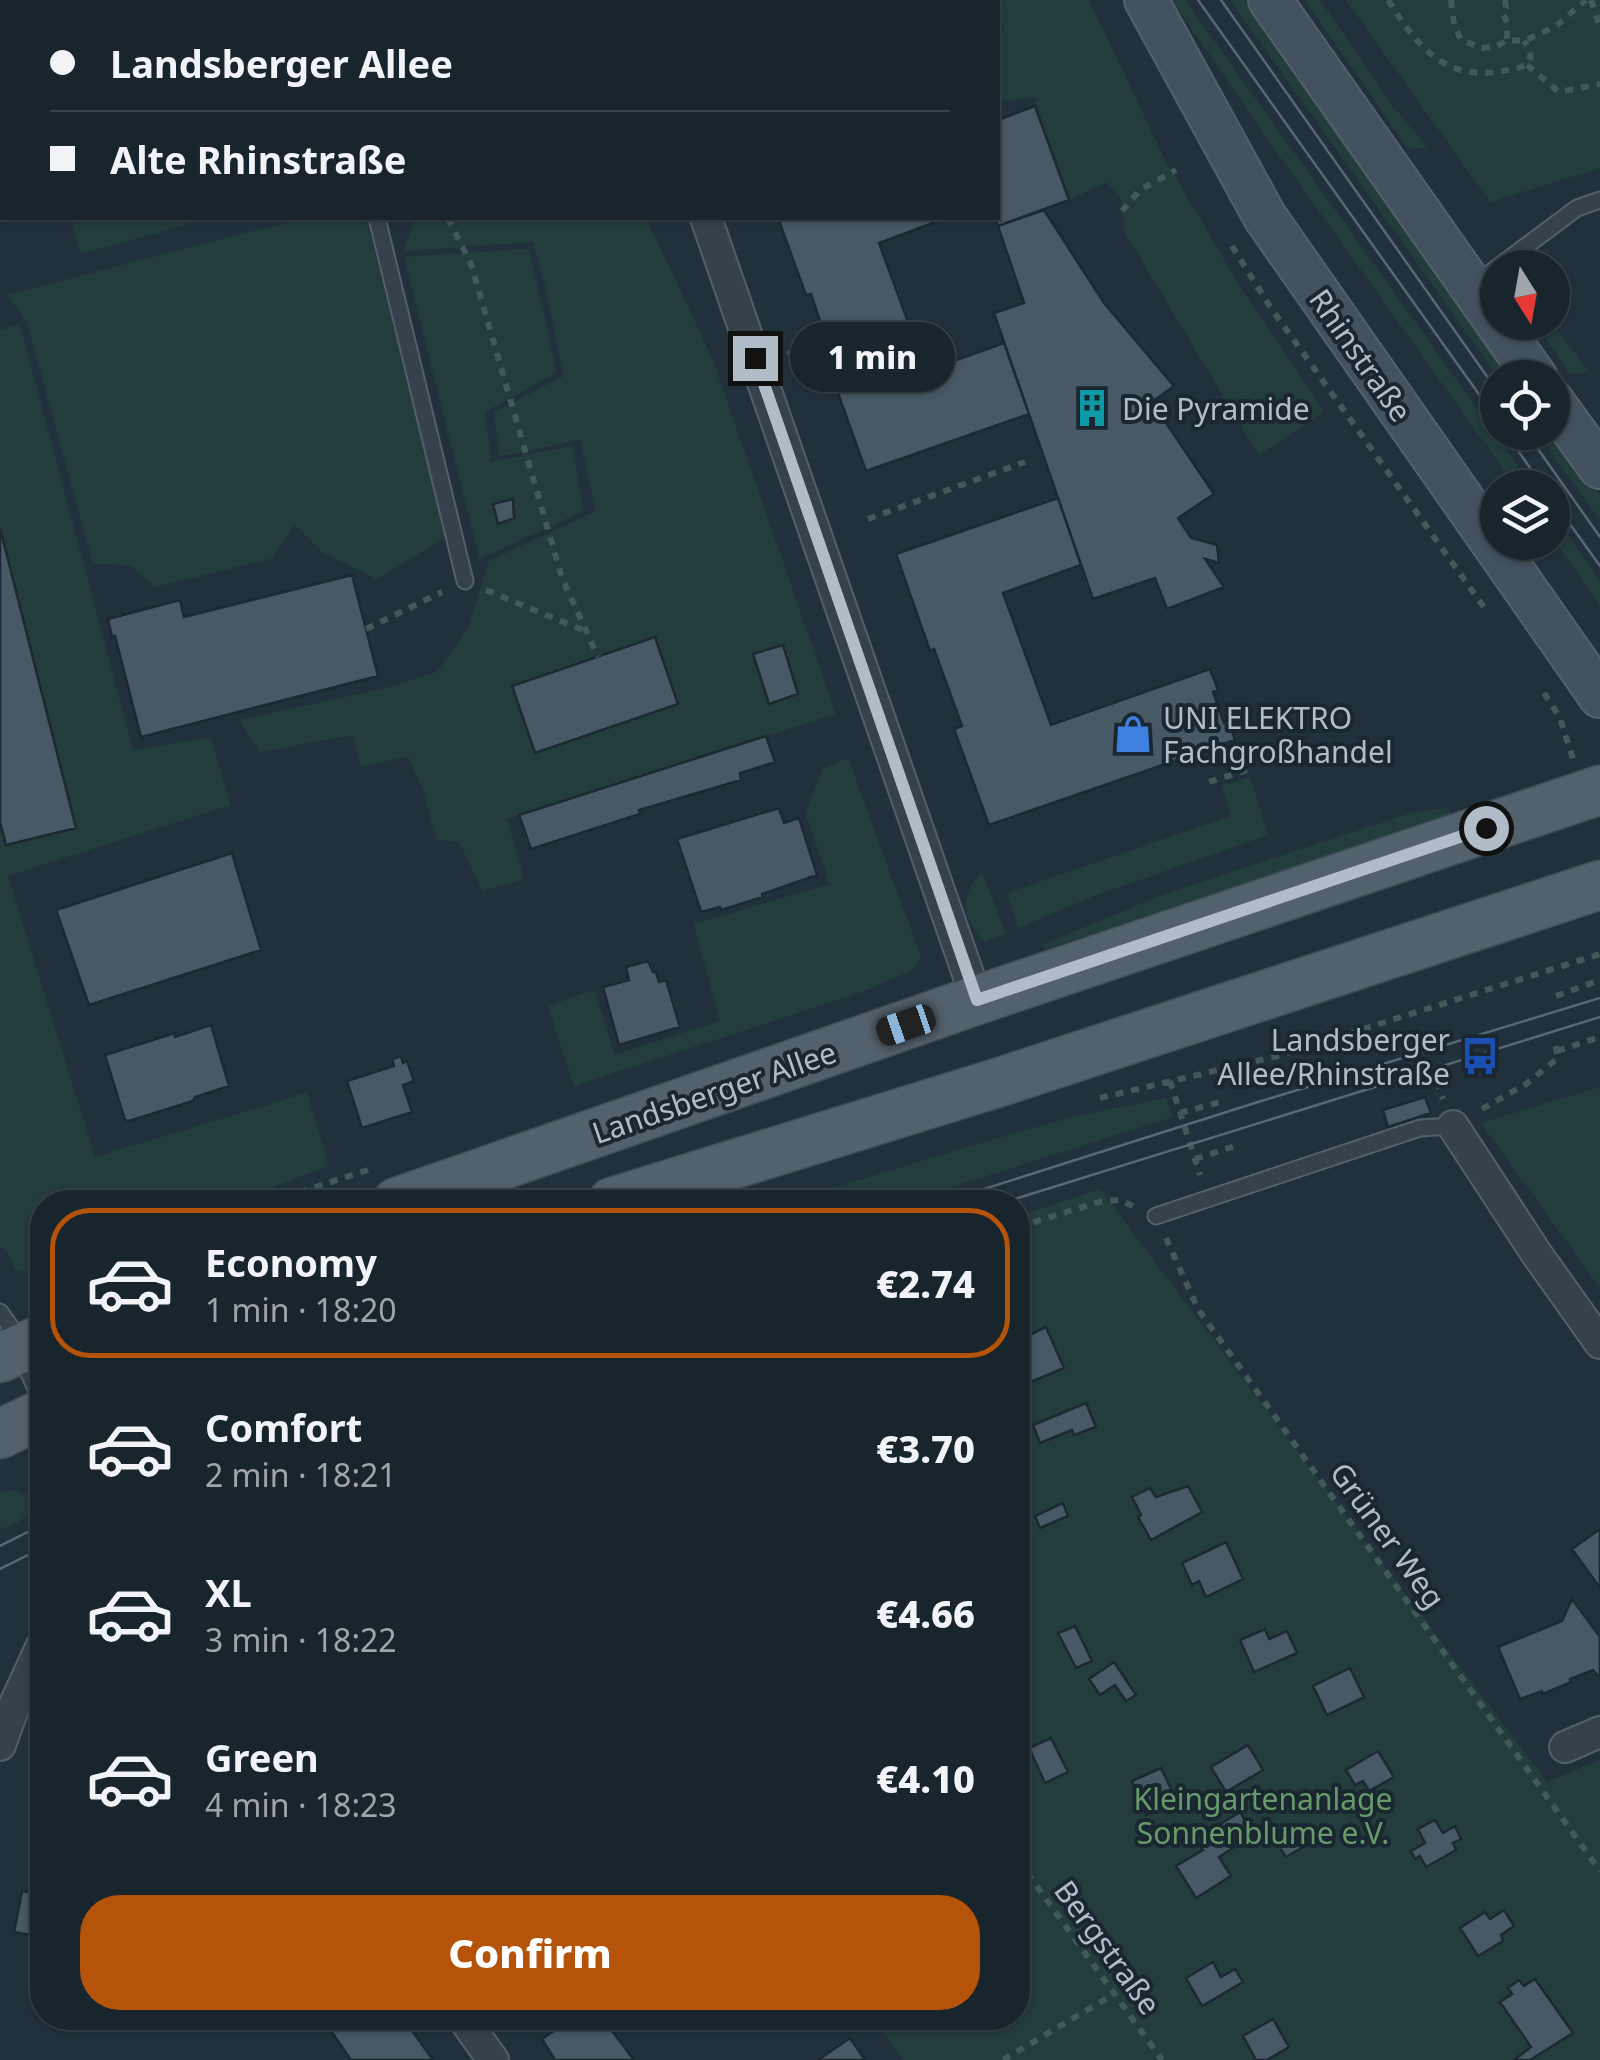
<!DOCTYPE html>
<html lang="en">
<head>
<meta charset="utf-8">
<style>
  :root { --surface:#19252d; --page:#222d35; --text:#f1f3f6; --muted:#9fa5aa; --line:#374249; --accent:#b45309 }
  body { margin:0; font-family:"Noto Sans",sans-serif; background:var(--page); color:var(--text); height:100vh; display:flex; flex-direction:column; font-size:38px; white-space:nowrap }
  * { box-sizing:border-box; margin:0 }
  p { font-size:32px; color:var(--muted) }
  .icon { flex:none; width:55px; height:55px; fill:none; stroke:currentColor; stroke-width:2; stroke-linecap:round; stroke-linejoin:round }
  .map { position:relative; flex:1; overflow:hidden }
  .side { position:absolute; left:30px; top:1190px; width:1000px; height:840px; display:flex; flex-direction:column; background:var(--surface); border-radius:40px; box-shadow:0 2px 8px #0004,0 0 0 2px var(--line) }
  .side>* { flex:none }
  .guide { position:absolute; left:0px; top:0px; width:1000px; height:220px; box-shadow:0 2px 8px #0004,0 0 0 2px var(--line); display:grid; align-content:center; height:220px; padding:0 50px; background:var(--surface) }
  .needle { width:65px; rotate:169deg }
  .buttons { position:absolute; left:1480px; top:250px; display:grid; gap:20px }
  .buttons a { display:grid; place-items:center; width:90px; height:90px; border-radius:50%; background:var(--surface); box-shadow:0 2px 8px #0004,0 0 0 2px var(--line); font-size:50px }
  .end { position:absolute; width:45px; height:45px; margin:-22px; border:12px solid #b0bdc8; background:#111; box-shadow:0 0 0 5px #111 }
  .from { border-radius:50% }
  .bubble { position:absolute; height:70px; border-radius:35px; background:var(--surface); box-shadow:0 2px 8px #0004,0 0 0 2px var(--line); font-size:32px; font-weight:800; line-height:70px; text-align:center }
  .car { position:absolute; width:30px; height:60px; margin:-30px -15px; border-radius:12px; box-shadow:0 0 8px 2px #0007; background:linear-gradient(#222 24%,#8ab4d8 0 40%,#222 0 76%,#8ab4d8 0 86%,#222 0) }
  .guide b { display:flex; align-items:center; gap:35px; height:95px; font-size:38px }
  .guide b+b { border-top:2px solid var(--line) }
  .guide i { width:25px; height:25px; background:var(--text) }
  ul { padding:18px 0 0; list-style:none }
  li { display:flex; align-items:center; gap:30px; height:150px; margin:0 20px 15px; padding:0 30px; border:5px solid transparent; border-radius:40px }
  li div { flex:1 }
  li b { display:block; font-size:38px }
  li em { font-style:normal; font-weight:800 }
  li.on { border-color:var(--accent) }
  li>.icon { width:90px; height:90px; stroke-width:1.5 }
  .button { display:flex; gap:20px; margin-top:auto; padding:20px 50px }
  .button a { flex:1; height:115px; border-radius:40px; background:var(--accent); color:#fff; font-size:40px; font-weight:800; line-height:115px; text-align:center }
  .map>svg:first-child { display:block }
  .green { fill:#233d3c }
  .building { fill:#475965; stroke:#1c2932; stroke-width:2.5 }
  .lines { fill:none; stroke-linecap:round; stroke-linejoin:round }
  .lane-casing { stroke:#53606a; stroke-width:19 }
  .street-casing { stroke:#53606a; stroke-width:34 }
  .secondary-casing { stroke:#53606a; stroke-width:46 }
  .primary-casing { stroke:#414e58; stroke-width:51 }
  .path { stroke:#415958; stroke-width:6; stroke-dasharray:8 8; stroke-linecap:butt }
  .lane { stroke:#35424c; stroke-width:15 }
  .street { stroke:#35424c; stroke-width:30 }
  .secondary { stroke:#43525f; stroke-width:42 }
  .primary { stroke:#53616c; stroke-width:48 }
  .tram { stroke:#576773; stroke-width:2.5 }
  .route { stroke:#b0bdc8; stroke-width:12 }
  .labels { text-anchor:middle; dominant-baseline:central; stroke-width:8; stroke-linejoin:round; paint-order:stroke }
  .street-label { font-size:30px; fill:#b0bdc8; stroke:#1a2730 }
  .poi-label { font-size:30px; fill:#b0bdc8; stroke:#1a2730; text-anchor:start }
  .park-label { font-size:30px; fill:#669a6a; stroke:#1a2730 }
</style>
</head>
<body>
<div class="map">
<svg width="1600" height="2060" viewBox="0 0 1600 2060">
  <rect width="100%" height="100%" fill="#21313c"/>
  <!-- green -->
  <path class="green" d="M 15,0 L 296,0 L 297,2 L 15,2 Z
    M 318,0 L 556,0 L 556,2 L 319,2 Z
    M 994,0 L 1089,0 L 1163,156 L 1242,290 L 1324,411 L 1322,413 L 1259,455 L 1125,233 L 1121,199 L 1107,182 L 1069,200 L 1035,106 L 1037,97 L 998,101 L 998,32 L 1004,29 L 998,10 L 998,2 Z
    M 1172,0 L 1185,0 L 1533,487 L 1516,487 L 1264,134 Z
    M 1230,0 L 1245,0 L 1514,377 L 1498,377 Z
    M 1305,0 L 1320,0 L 1392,105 L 1427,147 L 1408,149 Z
    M 1346,0 L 1600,0 L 1600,168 L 1490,202 Z
    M 71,218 L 210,218 L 80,254 Z
    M 304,218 L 366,218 L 446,537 L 377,579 L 321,552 L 294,525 L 273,558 L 155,587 L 131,565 L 93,564 L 27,322 L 7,295 Z
    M 415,218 L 646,218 L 712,358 L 836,714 L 507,819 L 524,879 L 483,891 L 459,842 L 437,840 L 422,787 L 408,756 L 361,767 L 353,735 L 259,752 L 240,720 L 386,688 L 437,672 L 469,627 L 489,561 L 596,511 L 580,440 L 500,456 L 494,412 L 564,376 L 544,281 L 533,242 L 403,251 Z
    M 529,249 L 557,372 L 485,412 L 491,462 L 573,446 L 583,511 L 480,559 L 404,257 Z
    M 1548,323 L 1552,323 L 1589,372 L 1570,374 L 1543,335 Z
    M 20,325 L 133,750 L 211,737 L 230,805 L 8,876 L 95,1157 L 307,1093 L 329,1166 L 231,1202 L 42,1202 L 42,1277 L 16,1269 L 6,1251 L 0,1247 L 0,330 Z
    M 1553,430 L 1600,495 L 1600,520 L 1537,433 L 1552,432 Z
    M 1553,514 L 1600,581 L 1600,605 L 1553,538 Z
    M 848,758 L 921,957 L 914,969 L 862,992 L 574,1086 L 548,1006 L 594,990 L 615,1055 L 720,1021 L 694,924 L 830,884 L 806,814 L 822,769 Z
    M 1250,777 L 1268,835 L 1094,896 L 1018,928 L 1007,893 L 1231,816 L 1222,786 Z
    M 1447,808 L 1453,815 L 1046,949 L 1042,945 L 1162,895 L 1414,812 Z
    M 982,872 L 1006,934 L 983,942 C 963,915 957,899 982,872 Z
    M 1600,1087 L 1600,1288 L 1481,1123 Z
    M 1166,1098 L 1173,1117 L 904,1202 L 787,1202 L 967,1147 L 1076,1116 Z
    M 1100,1189 L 1547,1782 L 1600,1760 L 1600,2060 L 903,2060 L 873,2018 L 1018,2018 L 1018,1216 Z
    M 10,1490 L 32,1496 L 42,1502 L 42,1510 L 0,1530 L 0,1493 Z"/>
  <!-- building -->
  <path class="building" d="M 687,0 L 994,0 L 995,2 L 688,2 Z
    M 1035,106 L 1069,200 L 998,226 L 995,218 L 998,218 L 998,120 Z
    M 1044,210 L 1104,303 L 1174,386 L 1152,402 L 1214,494 L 1178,518 L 1191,538 L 1217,545 L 1219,563 L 1205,559 L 1224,587 L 1167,609 L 1155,578 L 1093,599 L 994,313 L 1024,303 L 998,226 Z
    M 778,218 L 946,218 L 879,243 L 926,371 L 1004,343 L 1029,414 L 866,471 L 831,374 L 837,371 L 814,303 L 811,294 L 806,295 Z
    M 1058,498 L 1081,565 L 1003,593 L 1051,725 L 1210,669 L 1218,690 L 1213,692 L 1224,723 L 1229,722 L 1235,740 L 989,825 L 954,729 L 962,726 L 934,649 L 930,651 L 896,554 Z
    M 513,499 L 514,518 L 498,524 L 493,504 Z
    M 0,528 L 76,828 L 6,845 L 0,822 Z
    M 352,575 L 378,676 L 141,737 L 115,636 L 112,637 L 108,619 L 180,600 L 184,617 Z
    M 655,637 L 678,704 L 535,753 L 512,686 Z
    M 783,645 L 798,694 L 769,704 L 753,654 Z
    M 766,736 L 775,762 L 740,773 L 741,780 L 639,810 L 640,814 L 531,849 L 519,815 Z
    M 779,808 L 784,823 L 799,818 L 817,875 L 762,894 L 763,897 L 721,910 L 720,907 L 701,912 L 677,839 Z
    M 232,853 L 261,950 L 89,1005 L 56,910 Z
    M 648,961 L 653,972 L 656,972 L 659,982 L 666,980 L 680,1027 L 619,1045 L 603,987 L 629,980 L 626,967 Z
    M 211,1025 L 229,1086 L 195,1097 L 193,1101 L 129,1121 L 125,1120 L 105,1055 L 175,1033 L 175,1037 Z
    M 401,1056 L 403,1063 L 407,1061 L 414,1081 L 403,1085 L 412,1112 L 362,1128 L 347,1081 L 394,1066 L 392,1059 Z
    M 1425,1097 L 1431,1113 L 1388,1127 L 1383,1110 Z
    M 1046,1327 L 1064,1368 L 1026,1384 L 1031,1395 L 1018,1400 L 1018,1356 L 1028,1351 L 1023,1338 Z
    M 1086,1403 L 1096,1427 L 1074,1435 L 1072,1430 L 1040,1443 L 1033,1425 Z
    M 1188,1486 L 1202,1512 L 1151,1540 L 1138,1517 L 1141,1515 L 1132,1497 L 1150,1488 L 1156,1497 Z
    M 1063,1503 L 1068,1516 L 1040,1528 L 1035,1516 Z
    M 1600,1529 L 1600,1588 L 1572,1549 Z
    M 1226,1542 L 1243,1579 L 1206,1597 L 1199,1581 L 1192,1585 L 1182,1563 Z
    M 1572,1599 L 1600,1637 L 1600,1678 L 1593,1670 L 1570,1679 L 1571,1682 L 1543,1694 L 1542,1691 L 1520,1699 L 1498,1647 L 1562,1621 Z
    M 1075,1626 L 1092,1661 L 1076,1668 L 1058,1633 Z
    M 1265,1629 L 1269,1639 L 1287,1631 L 1297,1653 L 1254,1672 L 1240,1640 Z
    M 1114,1662 L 1136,1695 L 1126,1701 L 1115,1685 L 1100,1695 L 1089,1679 Z
    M 1350,1668 L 1364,1697 L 1327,1715 L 1313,1686 Z
    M 1051,1738 L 1068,1772 L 1045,1783 L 1029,1748 Z
    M 1248,1745 L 1263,1770 L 1226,1792 L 1211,1767 Z
    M 1378,1751 L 1394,1777 L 1369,1791 L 1363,1781 L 1355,1785 L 1346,1770 Z
    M 1161,1768 L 1177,1801 L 1146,1815 L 1132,1781 Z
    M 1240,1812 L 1254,1834 L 1219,1857 L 1231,1876 L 1196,1898 L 1176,1866 L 1203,1850 L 1196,1839 Z
    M 1435,1820 L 1443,1833 L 1455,1826 L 1461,1839 L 1453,1843 L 1456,1850 L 1426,1867 L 1420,1856 L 1415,1859 L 1411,1851 L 1425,1843 L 1418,1829 Z
    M 1305,1833 L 1310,1843 L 1286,1857 L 1280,1848 Z
    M 22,1891 L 42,1895 L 41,1937 L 14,1932 Z
    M 1504,1910 L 1514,1926 L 1501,1935 L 1503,1941 L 1478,1956 L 1460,1928 L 1485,1912 L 1490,1919 Z
    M 1213,1962 L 1221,1977 L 1235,1969 L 1243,1982 L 1202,2006 L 1186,1978 Z
    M 1535,1979 L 1573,2033 L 1530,2060 L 1514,2060 L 1531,2047 L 1500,2002 L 1512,1994 L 1508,1988 L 1519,1980 L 1524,1986 Z
    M 322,2018 L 403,2018 L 433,2060 L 351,2060 Z
    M 573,2018 L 597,2018 L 603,2027 L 607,2024 L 634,2060 L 555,2060 L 542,2039 Z
    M 1273,2019 L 1289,2047 L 1267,2060 L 1256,2060 L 1243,2036 Z
    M 850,2038 L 865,2060 L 818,2060 Z"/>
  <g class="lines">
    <!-- lane casing -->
    <g class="lane-casing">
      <path id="lane" d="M 308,0 L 308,2
        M 377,218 L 465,581
        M 1474,285 L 1577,208 L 1600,200
        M 1156,1216 L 1420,1128 L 1453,1126
        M 0,1312 L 22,1343"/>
    </g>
    <!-- street casing -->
    <g class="street-casing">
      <path id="street" d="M 608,0 L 609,2
        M 706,218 L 977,1000
        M 1453,1126 L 1536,1253 L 1600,1343
        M 25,1346 L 42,1384
        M 0,1745 L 15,1704 L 42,1645
        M 1565,1747 L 1600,1732
        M 463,2018 L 493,2060"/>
    </g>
    <!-- secondary casing -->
    <g class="secondary-casing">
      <path id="secondary" d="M 1146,0 L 1265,217 L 1600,696
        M 1270,0 L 1536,378
        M 1552,401 L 1600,467"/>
    </g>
    <!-- primary casing -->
    <g class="primary-casing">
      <path id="primary" d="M 397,1202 L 977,1000 L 1600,790
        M 612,1202 L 1000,1082 L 1600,885
        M 0,1358 L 42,1339
        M 0,1434 L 42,1414"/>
    </g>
    <!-- path -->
    <path class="path" d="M 1388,0 C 1425,59 1455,88 1527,65 C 1533,55 1531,50 1524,41
      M 1451,0 L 1454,24 L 1461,40 L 1482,48 L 1497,46 L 1507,40 L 1524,41 L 1556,26 L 1586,0
      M 1505,0 L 1506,7 L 1503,13 L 1507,23 L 1507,40
      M 1591,0 L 1600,27
      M 1527,65 L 1559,92 L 1600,84
      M 1122,211 L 1140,190 L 1176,170
      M 448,218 L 471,264 L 562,578 L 598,657
      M 1232,246 L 1269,305 L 1488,613
      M 787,354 L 805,348
      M 868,519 L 1025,462
      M 486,590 L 585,631
      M 366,629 L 442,592
      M 1544,693 L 1560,718 L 1573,759
      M 1209,782 L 1247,770
      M 1556,996 L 1600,980
      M 1557,1051 L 1600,1037
      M 1170,1081 L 1200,1175
      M 1437,1081 L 1443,1099
      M 1100,1098 L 1278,1056 L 1600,954
      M 1482,1109 L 1526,1084 L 1558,1058 L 1555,1044
      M 1180,1113 L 1224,1101
      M 1195,1159 L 1235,1146
      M 269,1202 L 368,1170
      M 1018,1227 L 1099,1202 L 1119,1200 L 1135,1207
      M 1166,1238 L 1198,1309 L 1600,1871
      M 1018,1860 L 1162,2060
      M 1003,2060 L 1114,1994"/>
    <!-- lane -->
    <use href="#lane" class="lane"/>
    <!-- street -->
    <use href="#street" class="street"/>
    <!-- secondary -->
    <use href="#secondary" class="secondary"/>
    <!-- primary -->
    <use href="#primary" class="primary"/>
    <!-- tram -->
    <path class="tram" d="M 1198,0 L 1498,421
      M 1221,0 L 1498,392
      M 1505,432 L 1544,488
      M 1526,432 L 1600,537
      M 1552,499 L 1600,566
      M 943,1202 L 1258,1102 L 1600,998
      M 1005,1202 L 1600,1017
      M 0,1546 L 42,1525
      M 0,1569 L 42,1548"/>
  </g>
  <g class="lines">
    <!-- route -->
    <path class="route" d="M 755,358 L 977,1000 L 1486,828"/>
  </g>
  <!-- icons -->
  <defs>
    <g id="building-bare" transform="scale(3)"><path d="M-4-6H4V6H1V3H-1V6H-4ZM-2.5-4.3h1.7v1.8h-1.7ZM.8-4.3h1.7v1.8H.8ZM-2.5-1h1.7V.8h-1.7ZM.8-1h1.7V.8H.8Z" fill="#0f9aa8" stroke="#1a2730" stroke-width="2.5" paint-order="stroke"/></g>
    <g id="shop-bare" transform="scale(3)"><path d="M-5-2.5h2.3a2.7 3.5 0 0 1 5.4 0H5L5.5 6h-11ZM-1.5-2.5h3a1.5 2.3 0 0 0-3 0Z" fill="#3f7fe0" stroke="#1a2730" stroke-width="2.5" paint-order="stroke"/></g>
    <g id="bus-bare" transform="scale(3)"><path d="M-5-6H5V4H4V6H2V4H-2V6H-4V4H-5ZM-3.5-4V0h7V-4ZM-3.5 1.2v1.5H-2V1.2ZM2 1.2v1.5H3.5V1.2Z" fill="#1a4fb4" stroke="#1a2730" stroke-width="2.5" paint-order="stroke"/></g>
  </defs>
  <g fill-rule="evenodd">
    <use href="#building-bare" x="1092" y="408"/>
    <use href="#shop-bare" x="1133" y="734"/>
    <use href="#bus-bare" x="1480" y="1056"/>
  </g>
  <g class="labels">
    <!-- street labels -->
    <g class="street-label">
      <text transform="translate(1361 355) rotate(55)">Rhinstraße</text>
      <text transform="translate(714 1092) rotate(-19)">Landsberger Allee</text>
      <text transform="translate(1388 1535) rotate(54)">Grüner Weg</text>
      <text transform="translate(1108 1947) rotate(54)">Bergstraße</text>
    </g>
    <!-- poi labels -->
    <g class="poi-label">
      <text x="1122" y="408">Die Pyramide</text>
      <text x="1163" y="717">UNI ELEKTRO<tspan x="1163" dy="34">Fachgroßhandel</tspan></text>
      <text x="1450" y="1039" text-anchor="end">Landsberger<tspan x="1450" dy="34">Allee/Rhinstraße</tspan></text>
    </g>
    <!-- park labels -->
    <g class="park-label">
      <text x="1263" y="1798">Kleingartenanlage<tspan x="1263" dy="34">Sonnenblume e.V.</tspan></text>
    </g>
  </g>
</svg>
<div class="buttons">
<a><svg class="needle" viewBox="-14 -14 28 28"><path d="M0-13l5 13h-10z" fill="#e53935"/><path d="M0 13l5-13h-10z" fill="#9fa5aa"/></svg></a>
<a><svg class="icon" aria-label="locate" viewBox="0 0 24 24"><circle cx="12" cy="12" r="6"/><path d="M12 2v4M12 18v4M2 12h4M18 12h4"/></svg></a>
<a><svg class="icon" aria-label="layers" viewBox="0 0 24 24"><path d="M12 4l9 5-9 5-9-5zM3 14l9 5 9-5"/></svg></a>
</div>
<i class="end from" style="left:1486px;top:828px"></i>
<i class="end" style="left:755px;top:358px"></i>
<div class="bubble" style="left:790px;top:322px;width:165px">1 min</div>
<i class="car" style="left:906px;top:1025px;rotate:251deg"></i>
<div class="guide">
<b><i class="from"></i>Landsberger Allee</b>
<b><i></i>Alte Rhinstraße</b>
</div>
<section class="side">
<ul>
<li class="on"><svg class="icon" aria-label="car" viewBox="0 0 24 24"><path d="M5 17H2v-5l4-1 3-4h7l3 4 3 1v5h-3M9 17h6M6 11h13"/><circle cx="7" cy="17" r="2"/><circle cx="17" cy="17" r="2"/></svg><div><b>Economy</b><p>1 min · 18:20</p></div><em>€2.74</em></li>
<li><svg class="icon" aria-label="car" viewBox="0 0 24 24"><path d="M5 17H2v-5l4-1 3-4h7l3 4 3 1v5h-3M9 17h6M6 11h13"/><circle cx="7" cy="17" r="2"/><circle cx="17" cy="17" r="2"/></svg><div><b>Comfort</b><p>2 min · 18:21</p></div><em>€3.70</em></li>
<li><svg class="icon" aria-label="car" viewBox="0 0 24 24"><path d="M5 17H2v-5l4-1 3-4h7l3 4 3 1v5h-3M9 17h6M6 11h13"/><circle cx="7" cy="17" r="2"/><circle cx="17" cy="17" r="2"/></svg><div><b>XL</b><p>3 min · 18:22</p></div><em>€4.66</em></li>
<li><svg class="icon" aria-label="car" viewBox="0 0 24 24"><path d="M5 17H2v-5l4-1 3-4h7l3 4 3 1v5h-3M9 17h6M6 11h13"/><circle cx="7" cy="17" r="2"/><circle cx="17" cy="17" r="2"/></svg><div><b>Green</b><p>4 min · 18:23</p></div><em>€4.10</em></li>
</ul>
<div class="button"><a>Confirm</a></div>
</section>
</div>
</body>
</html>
